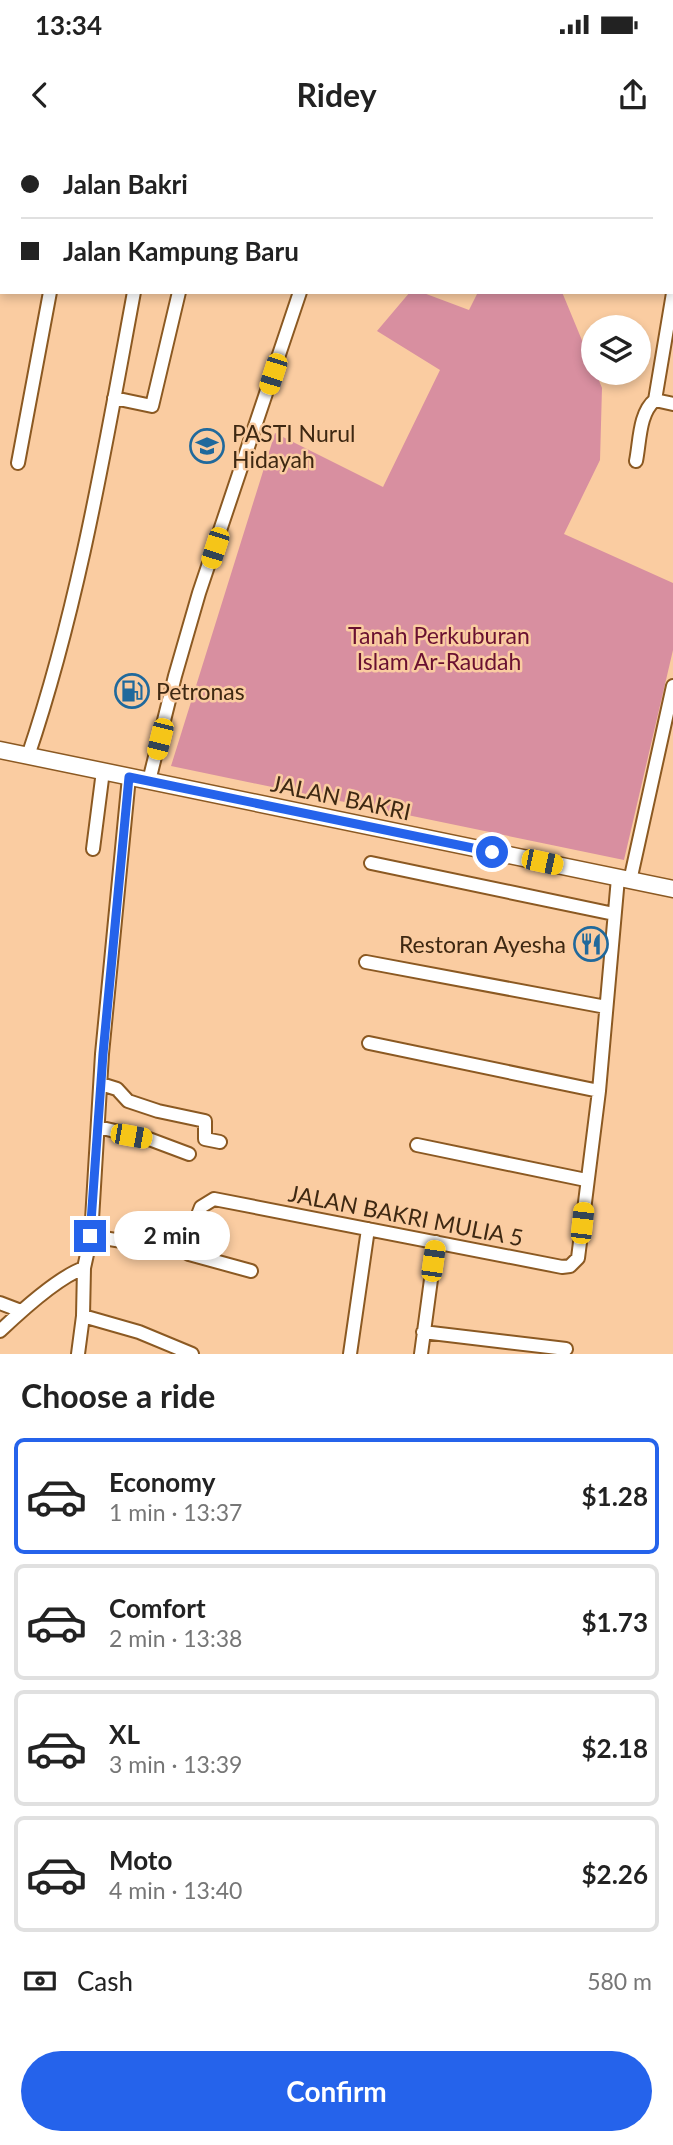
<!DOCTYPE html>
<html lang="en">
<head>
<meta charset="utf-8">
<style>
  :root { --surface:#fff; --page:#f6f6f6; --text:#222; --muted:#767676; --line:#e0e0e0; --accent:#2563eb }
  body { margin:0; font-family:Lato,sans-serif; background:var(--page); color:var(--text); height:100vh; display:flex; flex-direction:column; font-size:26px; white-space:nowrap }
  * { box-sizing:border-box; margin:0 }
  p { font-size:23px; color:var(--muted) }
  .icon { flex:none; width:38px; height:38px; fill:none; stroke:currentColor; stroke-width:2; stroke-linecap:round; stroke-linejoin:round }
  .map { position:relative; height:1214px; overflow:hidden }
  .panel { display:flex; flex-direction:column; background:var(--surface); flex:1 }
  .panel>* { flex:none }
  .banner { position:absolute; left:0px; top:0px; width:674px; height:154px; box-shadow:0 4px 10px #0003; display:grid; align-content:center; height:154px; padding:0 21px; background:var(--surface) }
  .controls { position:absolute; left:581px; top:175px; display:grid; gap:14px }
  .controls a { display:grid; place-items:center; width:70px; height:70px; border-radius:50%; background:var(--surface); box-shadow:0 4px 10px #0003; font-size:35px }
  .end { position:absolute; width:32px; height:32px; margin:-16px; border:9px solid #2563eb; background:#fff; box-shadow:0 0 0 4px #fff }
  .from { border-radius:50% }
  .bubble { position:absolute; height:49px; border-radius:24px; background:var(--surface); box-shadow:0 4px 10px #0003; font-size:23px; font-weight:700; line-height:49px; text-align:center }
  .car { position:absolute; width:21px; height:42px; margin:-21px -10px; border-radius:9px; box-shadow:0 0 5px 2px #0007; background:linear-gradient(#f5c518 24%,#345 0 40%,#f5c518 0 76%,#345 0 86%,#f5c518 0) }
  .banner b { display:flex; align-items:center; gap:24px; height:66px; font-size:26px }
  .banner b+b { border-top:2px solid var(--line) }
  .banner i { width:18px; height:18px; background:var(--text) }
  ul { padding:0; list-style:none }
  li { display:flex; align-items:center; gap:21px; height:116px; margin:0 14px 10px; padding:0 7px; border:4px solid var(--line); border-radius:10px }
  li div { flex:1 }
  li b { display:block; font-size:26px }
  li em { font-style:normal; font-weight:700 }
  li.selected { border-color:var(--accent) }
  li>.icon { width:63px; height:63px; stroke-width:1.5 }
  h2 { padding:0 21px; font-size:32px; line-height:84px }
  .pay { display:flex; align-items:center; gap:18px; height:77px; padding:0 21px; font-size:26px }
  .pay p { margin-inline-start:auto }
  .button { display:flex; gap:14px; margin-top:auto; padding:14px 21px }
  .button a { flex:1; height:80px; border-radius:42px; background:var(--accent); color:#fff; font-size:28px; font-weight:700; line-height:80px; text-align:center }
  .status { display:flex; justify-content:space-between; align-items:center; height:49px; padding:0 35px; background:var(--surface); direction:ltr }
  .status svg { height:19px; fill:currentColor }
  header { display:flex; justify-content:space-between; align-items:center; height:91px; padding:0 21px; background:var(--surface); font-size:32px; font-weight:700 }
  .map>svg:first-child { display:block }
  .green { fill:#d88fa0 }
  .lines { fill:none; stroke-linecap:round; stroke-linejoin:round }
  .minor-casing { stroke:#8b5922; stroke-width:16 }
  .major-casing { stroke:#8b5922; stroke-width:19 }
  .minor { stroke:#fff; stroke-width:12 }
  .major { stroke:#fff; stroke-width:16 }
  .route { stroke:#2563eb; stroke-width:9 }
  .labels { text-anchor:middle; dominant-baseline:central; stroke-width:5; stroke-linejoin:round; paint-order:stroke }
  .poi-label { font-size:23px; fill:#3e2812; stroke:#facca1; text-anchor:start }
  .park-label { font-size:23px; fill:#691031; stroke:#facca1 }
  .street-label { font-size:23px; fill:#3e2812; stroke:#facca1 }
</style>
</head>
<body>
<div class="status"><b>13:34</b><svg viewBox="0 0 49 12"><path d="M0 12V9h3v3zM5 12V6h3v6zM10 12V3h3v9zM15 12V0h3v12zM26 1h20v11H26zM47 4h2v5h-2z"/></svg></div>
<header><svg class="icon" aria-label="back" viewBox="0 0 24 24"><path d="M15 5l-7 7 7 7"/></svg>Ridey<svg class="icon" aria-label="share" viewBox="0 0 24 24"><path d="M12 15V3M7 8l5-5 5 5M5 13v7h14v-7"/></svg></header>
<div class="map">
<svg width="673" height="1214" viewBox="0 0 673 1214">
  <rect width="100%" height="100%" fill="#facca1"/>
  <!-- green -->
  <path class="green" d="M 410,152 L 421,152 L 469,170 L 478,152 L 562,152 L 593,227 L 593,233 L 596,233 L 602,248 L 600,320 L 564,394 L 673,443 L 673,510 L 624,720 L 171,626 L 275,293 L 383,347 L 440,230 L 377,191 Z"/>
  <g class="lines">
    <!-- minor casing -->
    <g class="minor-casing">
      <path id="minor" d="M 237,0 L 246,2
        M 107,2 L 108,0
        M 225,2 L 225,0
        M 316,2 L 316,0
        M 336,2 L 336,0
        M 464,2 L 464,0
        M 0,7 L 2,7
        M 672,52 L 673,47
        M 0,61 L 2,62
        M 672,135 L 673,136
        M 114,258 L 152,266 L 179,152
        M 655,260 L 673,153
        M 655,260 L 673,264
        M 636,321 C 640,301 639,273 655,260
        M 18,323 L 50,152
        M 28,616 C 79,465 105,308 134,152
        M 149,641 L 175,536 L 199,453 L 300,152
        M 93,709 L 103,631
        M 371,723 L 614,774
        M 630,741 L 673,546
        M 366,822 L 606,867
        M 369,903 L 599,951
        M 101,944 L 117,949 L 128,961 L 158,971 L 205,981 L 205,999 L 220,1002
        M 98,987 L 149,999 L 189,1014
        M 417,1005 L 586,1040
        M 91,1096 L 159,1107 L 176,1107 L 187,1099 L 191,1093 L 201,1067 L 214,1059 L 562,1127 L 570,1126 L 578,1118 L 599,951 L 618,738
        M 176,1107 L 189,1114 L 251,1131
        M 0,1163 L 21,1171
        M 83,1176 L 139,1192 L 192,1214
        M 0,1191 C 20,1172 58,1137 84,1128
        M 423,1192 L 566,1209
        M 78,1214 L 83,1176 L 84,1128 L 91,1096 L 102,914 L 129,637
        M 350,1214 L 368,1089
        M 421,1214 L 436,1102"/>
    </g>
    <!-- major casing -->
    <g class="major-casing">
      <path id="major" d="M 0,610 L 673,749"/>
    </g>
    <!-- minor -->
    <use href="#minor" class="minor"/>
    <!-- major -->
    <use href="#major" class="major"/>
  </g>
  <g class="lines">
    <!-- route -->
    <path class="route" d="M 90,1096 L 103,914 L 129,637 L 492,712"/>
  </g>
  <!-- icons -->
  <defs>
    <g id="school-ring" transform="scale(1.75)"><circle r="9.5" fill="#facca1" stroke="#20699c" stroke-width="1.5"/><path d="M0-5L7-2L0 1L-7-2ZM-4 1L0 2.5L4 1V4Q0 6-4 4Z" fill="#20699c"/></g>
    <g id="fuel-ring" transform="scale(1.75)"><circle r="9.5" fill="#facca1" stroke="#20699c" stroke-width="1.5"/><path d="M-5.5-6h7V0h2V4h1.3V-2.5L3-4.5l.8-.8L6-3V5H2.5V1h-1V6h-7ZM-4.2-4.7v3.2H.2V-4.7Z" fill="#20699c"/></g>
    <g id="restaurant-ring" transform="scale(1.75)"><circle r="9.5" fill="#facca1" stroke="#20699c" stroke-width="1.5"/><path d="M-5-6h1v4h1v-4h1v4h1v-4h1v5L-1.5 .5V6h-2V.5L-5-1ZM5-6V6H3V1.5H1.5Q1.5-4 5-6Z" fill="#20699c"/></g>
  </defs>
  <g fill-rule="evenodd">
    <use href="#school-ring" x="207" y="306"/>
    <use href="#fuel-ring" x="132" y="551"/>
    <use href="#restaurant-ring" x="591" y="804"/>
  </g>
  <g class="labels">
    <!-- poi labels -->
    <g class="poi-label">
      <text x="232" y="293">PASTI Nurul<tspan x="232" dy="26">Hidayah</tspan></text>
      <text x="156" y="551">Petronas</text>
      <text x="566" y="804" text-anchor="end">Restoran Ayesha</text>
    </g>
    <!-- park labels -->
    <g class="park-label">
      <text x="439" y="495">Tanah Perkuburan<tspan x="439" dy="26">Islam Ar-Raudah</tspan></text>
    </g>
    <!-- street labels -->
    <g class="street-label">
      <text transform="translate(341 657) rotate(12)">JALAN BAKRI</text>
      <text transform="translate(406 1075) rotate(11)">JALAN BAKRI MULIA 5</text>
    </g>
  </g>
</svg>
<div class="controls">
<a><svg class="icon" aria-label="layers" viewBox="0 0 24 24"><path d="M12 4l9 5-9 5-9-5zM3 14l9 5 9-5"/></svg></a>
</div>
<i class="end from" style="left:492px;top:712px"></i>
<i class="end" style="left:90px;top:1096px"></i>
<div class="bubble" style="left:114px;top:1071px;width:116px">2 min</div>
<i class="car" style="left:273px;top:234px;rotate:198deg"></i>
<i class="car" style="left:215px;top:408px;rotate:198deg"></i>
<i class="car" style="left:160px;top:599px;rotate:194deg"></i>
<i class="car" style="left:542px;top:722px;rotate:102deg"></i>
<i class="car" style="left:131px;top:996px;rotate:100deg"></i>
<i class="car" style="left:582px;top:1083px;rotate:6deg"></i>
<i class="car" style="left:433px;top:1121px;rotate:8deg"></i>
<div class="banner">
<b><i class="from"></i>Jalan Bakri</b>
<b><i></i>Jalan Kampung Baru</b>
</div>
</div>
<section class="panel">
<h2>Choose a ride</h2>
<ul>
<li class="selected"><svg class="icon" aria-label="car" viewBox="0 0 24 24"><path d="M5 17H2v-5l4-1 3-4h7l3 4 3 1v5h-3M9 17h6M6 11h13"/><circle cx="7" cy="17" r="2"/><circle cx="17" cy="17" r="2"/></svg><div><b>Economy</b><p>1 min · 13:37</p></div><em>$1.28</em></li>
<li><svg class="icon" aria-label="car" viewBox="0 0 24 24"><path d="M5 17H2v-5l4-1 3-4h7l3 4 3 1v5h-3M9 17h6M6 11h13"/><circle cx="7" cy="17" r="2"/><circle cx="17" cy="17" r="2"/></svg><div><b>Comfort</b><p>2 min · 13:38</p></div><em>$1.73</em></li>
<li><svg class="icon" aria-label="car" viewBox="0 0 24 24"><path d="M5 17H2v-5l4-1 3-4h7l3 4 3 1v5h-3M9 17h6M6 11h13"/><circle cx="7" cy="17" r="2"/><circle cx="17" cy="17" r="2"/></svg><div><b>XL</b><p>3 min · 13:39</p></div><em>$2.18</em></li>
<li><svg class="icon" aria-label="car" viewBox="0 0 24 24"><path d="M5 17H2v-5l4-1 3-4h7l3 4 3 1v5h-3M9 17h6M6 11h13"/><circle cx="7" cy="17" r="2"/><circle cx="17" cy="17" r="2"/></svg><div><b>Moto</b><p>4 min · 13:40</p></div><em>$2.26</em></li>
</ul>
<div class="pay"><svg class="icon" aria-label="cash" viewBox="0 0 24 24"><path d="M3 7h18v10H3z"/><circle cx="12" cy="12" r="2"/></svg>Cash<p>580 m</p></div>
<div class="button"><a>Confirm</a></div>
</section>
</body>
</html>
